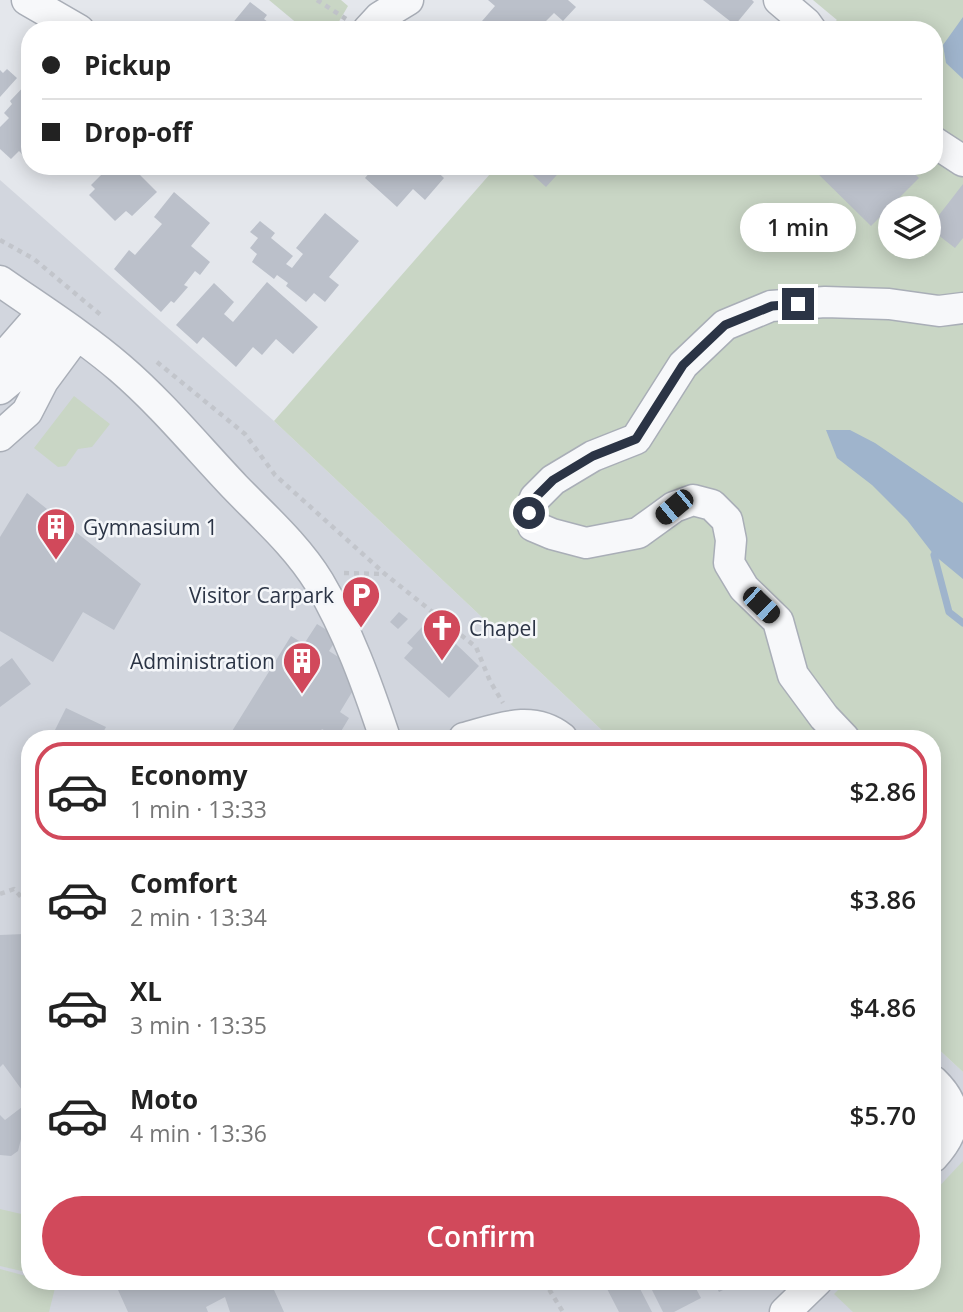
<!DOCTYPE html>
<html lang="en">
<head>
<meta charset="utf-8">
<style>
  :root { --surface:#fff; --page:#f2f2f2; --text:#222; --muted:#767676; --line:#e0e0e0; --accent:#d1495b }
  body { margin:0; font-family:"Open Sans",sans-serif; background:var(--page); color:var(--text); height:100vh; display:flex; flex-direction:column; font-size:26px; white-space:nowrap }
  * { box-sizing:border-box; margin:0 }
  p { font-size:23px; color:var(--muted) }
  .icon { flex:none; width:38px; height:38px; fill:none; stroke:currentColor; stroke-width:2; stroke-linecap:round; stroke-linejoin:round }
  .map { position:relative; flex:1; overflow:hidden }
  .side { position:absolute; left:21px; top:730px; width:920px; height:560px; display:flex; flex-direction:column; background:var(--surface); border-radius:28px; box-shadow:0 4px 18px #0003 }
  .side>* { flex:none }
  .hud { position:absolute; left:21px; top:21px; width:922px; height:154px; border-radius:28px; box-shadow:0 4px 18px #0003; display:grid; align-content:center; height:154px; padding:0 21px; background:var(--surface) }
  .tools { position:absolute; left:878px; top:196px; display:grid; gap:14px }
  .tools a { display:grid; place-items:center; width:63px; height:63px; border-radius:50%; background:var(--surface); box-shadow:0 4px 18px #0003; font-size:35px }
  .end { position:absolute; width:32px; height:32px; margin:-16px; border:9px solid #2b3445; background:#fff; box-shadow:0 0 0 4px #fff }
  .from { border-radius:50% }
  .bubble { position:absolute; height:49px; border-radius:24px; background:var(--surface); box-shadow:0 4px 18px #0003; font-size:23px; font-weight:600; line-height:49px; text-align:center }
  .car { position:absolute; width:21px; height:42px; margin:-21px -10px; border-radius:9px; box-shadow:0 0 5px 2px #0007; background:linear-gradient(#222 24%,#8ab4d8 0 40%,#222 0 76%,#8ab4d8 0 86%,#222 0) }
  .hud b { display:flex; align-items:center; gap:24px; height:66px; font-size:26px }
  .hud b+b { border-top:2px solid var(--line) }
  .hud i { width:18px; height:18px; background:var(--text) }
  ul { padding:12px 0 0; list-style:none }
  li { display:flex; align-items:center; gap:21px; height:98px; margin:0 14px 10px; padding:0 7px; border:4px solid transparent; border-radius:28px }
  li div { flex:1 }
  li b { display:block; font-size:26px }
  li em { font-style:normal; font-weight:600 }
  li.on { border-color:var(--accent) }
  li>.icon { width:63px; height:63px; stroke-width:1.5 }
  .button { display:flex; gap:14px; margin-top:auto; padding:14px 21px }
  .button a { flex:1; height:80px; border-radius:42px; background:var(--accent); color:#fff; font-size:28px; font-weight:600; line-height:80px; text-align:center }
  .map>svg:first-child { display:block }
  .built { fill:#d2d6de }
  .green { fill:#c9d6c5; fill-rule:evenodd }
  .water { fill:#9fb4cc }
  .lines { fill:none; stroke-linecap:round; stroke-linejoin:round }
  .stream { stroke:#9fb4cc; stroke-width:7 }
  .building { fill:#bbc0ca }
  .minor-casing { stroke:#a9aeb7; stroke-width:33 }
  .path { stroke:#c2c5cb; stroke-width:4.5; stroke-dasharray:5 5; stroke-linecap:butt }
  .minor { stroke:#f7f8fa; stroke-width:30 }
  .route { stroke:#2b3445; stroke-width:9 }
  .labels { text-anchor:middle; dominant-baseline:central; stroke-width:5; stroke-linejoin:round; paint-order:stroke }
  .poi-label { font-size:21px; fill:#2b3445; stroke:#f4f6f9; text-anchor:start }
</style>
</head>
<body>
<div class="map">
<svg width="963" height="1312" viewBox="0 0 963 1312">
  <rect width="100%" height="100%" fill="#e4e7ec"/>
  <!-- built -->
  <path class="built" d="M 0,180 L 274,421 L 610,738 L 30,738 L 30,1281 L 933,1281 L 933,1044 L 963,1072 L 963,1312 L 0,1312 Z"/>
  <!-- green -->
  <path class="green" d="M 269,0 L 341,0 L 348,6 L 334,30 L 305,30 Z
    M 813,0 L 963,0 L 963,1072 L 933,1044 L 933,738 L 610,738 L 274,421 L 497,166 L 934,166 L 934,30 L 825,30 L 837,20 ZM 891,208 L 929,208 L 929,247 L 891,247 Z
    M 74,396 L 110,424 L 92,447 L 78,449 L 66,466 L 58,467 L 34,448 Z
    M 963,1161 L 963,1312 L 853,1312 L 834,1294 L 847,1281 L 933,1281 L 933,1193 Z
    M 0,1209 L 30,1216 L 30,1273 L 0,1266 Z
    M 0,1269 L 30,1277 L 30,1281 L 56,1284 L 49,1312 L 0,1312 Z"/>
  <!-- water -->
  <path class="water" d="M 963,17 L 963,79 L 946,63 L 943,45 Z
    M 826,430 L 850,430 L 875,443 L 963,503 L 963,579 L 934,555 L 907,520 L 872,485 L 837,458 Z"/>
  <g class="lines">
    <!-- stream -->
    <path class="stream" d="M 934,555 L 949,612 L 963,623"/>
  </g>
  <!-- building -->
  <path class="building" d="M 488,0 L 568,0 L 576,7 L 563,21 L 554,13 L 544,23 L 552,30 L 479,30 L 476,28 L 495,6 Z
    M 703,0 L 752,0 L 754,2 L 735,25 Z
    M 250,2 L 267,15 L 264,19 L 278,30 L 220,30 L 226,22 L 231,25 Z
    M 7,69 L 17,78 L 0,97 L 0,70 L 3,73 Z
    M 30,80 L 30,162 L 19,151 L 11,159 L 0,149 L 0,127 L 9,118 L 4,113 L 12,104 L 10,101 Z
    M 97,166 L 141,166 L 144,169 L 139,174 L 157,192 L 132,216 L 126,211 L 115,221 L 89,195 L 95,189 L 91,185 L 104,172 Z
    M 375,166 L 431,166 L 444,178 L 425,200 L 413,189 L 397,207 L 365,178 Z
    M 523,166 L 565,166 L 546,187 Z
    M 810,166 L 907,166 L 919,178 L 871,226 Z
    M 963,184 L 963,238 L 955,248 L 929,228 Z
    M 174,192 L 210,223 L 191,246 L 210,262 L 200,275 L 195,271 L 184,285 L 188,287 L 174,303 L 171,301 L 161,312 L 114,269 L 129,250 L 135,255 L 162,224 L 154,217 Z
    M 786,210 L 796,219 L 776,241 L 766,232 Z
    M 325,213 L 359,241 L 329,277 L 339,285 L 325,302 L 314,293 L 306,302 L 286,286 L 288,283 L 277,275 L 274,279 L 252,262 L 257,254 L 250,248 L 258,238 L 250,232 L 260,221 L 275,233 L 271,238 L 293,256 L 286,264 L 292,268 L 303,254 L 296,248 Z
    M 267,282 L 318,327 L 293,354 L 276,339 L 262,355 L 253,347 L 236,367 L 203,337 L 197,344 L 176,325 L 214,283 L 234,302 L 224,314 L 233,322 Z
    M 27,493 L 141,584 L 114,630 L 83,612 L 53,662 L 0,631 L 0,537 Z
    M 399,612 L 408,619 L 398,629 L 390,622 Z
    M 317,624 L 338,637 L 329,651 L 354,667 L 360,679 L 340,712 L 349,718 L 337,738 L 322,729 L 316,738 L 233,738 L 229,736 L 291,636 L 304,644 Z
    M 436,625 L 479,666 L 449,698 L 404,658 L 413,648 L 407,643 L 422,627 L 428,633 Z
    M 12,658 L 31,684 L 0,707 L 0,667 Z
    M 66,708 L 106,727 L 100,738 L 51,738 Z
    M 30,923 L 30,1101 L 3,1064 L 0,1067 L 0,935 L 24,934 Z
    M 22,1107 L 30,1118 L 30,1132 L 21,1139 L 18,1151 L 11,1156 L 0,1155 L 0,1115 L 5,1120 Z
    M 114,1281 L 270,1281 L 284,1312 L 230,1312 L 225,1297 L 206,1307 L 208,1312 L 128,1312 Z
    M 603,1281 L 636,1281 L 652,1312 L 619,1312 Z
    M 655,1281 L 692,1281 L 701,1298 L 674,1312 L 663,1312 L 649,1284 Z
    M 713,1281 L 741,1281 L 719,1292 Z"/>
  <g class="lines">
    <!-- minor casing -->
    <g class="minor-casing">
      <path id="minor" d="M 27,0 L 79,30
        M 779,0 L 806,23 L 811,30
        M 368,30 L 380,17 L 408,0
        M 934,142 L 963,161
        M 0,281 C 40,309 83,336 120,368 C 162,404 197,447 235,487 C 264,517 297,546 319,582 C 348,631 367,684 385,738
        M 0,361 L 43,312
        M 0,389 L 18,374 L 61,324
        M 0,436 L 27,412 L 43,381 L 77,335
        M 464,738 C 498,729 532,714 562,738
        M 844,738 L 824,717 L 793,675 L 778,621 L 744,588 L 729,563 L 731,540 L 727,520 L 712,505 L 693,500 L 674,507 L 638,533 L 586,543 L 552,534 L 533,526 L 529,513 L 535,498 L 553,480 L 593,456 L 636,439 L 683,365 L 725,325 L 771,306 L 825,302 L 889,304 L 939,311 L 963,308
        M 933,1081 C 960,1107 958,1130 933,1157
        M 785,1312 L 817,1281"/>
    </g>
    <!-- path -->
    <path class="path" d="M 317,0 L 346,19
      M 0,240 L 34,259 L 102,316
      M 157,362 L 245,434 L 275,475 L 385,574 L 476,647 L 490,681 L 503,703
      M 344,573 L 384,574
      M 0,894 L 14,889 L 30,907
      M 508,1281 L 525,1285 L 533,1281
      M 544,1281 L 563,1312"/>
    <!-- minor -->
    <use href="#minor" class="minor"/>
  </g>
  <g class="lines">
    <!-- route -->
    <path class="route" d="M 529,513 L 535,498 L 553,480 L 593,456 L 636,439 L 683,365 L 725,325 L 772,306 L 798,304"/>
  </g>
  <!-- icons -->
  <defs>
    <g id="building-pin" transform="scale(2.0125)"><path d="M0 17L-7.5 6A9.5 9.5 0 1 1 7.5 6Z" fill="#d1495b" stroke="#f4f6f9"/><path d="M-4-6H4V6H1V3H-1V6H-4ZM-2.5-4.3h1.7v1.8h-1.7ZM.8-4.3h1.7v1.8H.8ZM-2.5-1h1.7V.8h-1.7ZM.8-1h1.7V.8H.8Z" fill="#fff"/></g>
    <g id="parking-pin" transform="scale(2.0125)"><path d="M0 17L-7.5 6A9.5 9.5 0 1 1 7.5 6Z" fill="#d1495b" stroke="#f4f6f9"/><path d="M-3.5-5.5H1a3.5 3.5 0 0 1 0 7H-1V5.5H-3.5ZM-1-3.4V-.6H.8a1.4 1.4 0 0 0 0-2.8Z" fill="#fff"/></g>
    <g id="church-pin" transform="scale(2.0125)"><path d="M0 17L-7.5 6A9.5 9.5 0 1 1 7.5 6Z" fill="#d1495b" stroke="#f4f6f9"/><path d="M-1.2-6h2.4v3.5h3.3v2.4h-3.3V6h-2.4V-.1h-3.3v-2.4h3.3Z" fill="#fff"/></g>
  </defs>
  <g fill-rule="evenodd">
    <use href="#building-pin" x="56" y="527"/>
    <use href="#parking-pin" x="361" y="595"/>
    <use href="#church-pin" x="442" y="628"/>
    <use href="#building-pin" x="302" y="661"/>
  </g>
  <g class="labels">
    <!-- poi labels -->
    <g class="poi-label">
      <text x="83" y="527">Gymnasium 1</text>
      <text x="334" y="595" text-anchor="end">Visitor Carpark</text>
      <text x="469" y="628">Chapel</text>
      <text x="275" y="661" text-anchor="end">Administration</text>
    </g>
  </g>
</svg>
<div class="tools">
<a><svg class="icon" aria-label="layers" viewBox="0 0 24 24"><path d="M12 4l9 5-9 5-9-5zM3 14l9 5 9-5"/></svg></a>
</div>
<i class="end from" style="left:529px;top:513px"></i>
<i class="end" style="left:798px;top:304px"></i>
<div class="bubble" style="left:740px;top:203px;width:116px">1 min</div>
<i class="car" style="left:674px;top:507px;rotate:230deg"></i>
<i class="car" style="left:761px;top:605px;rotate:134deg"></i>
<div class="hud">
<b><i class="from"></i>Pickup</b>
<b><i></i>Drop-off</b>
</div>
<section class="side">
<ul>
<li class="on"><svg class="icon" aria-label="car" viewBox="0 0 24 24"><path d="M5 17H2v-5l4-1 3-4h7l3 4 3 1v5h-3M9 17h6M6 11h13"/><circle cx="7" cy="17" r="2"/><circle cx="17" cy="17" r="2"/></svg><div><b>Economy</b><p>1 min · 13:33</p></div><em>$2.86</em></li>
<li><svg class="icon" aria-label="car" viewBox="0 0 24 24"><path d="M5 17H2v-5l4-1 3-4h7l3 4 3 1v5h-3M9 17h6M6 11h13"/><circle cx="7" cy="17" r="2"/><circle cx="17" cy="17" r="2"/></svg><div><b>Comfort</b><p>2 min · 13:34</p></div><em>$3.86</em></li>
<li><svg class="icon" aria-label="car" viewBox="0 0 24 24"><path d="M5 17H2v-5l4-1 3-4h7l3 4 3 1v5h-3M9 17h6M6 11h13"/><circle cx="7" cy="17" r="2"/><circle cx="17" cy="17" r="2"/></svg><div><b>XL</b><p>3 min · 13:35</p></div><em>$4.86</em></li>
<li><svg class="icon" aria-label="car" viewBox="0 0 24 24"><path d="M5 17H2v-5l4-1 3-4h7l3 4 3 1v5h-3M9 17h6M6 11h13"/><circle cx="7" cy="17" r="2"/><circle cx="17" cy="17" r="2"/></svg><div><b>Moto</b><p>4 min · 13:36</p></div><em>$5.70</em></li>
</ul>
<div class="button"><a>Confirm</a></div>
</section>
</div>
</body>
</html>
